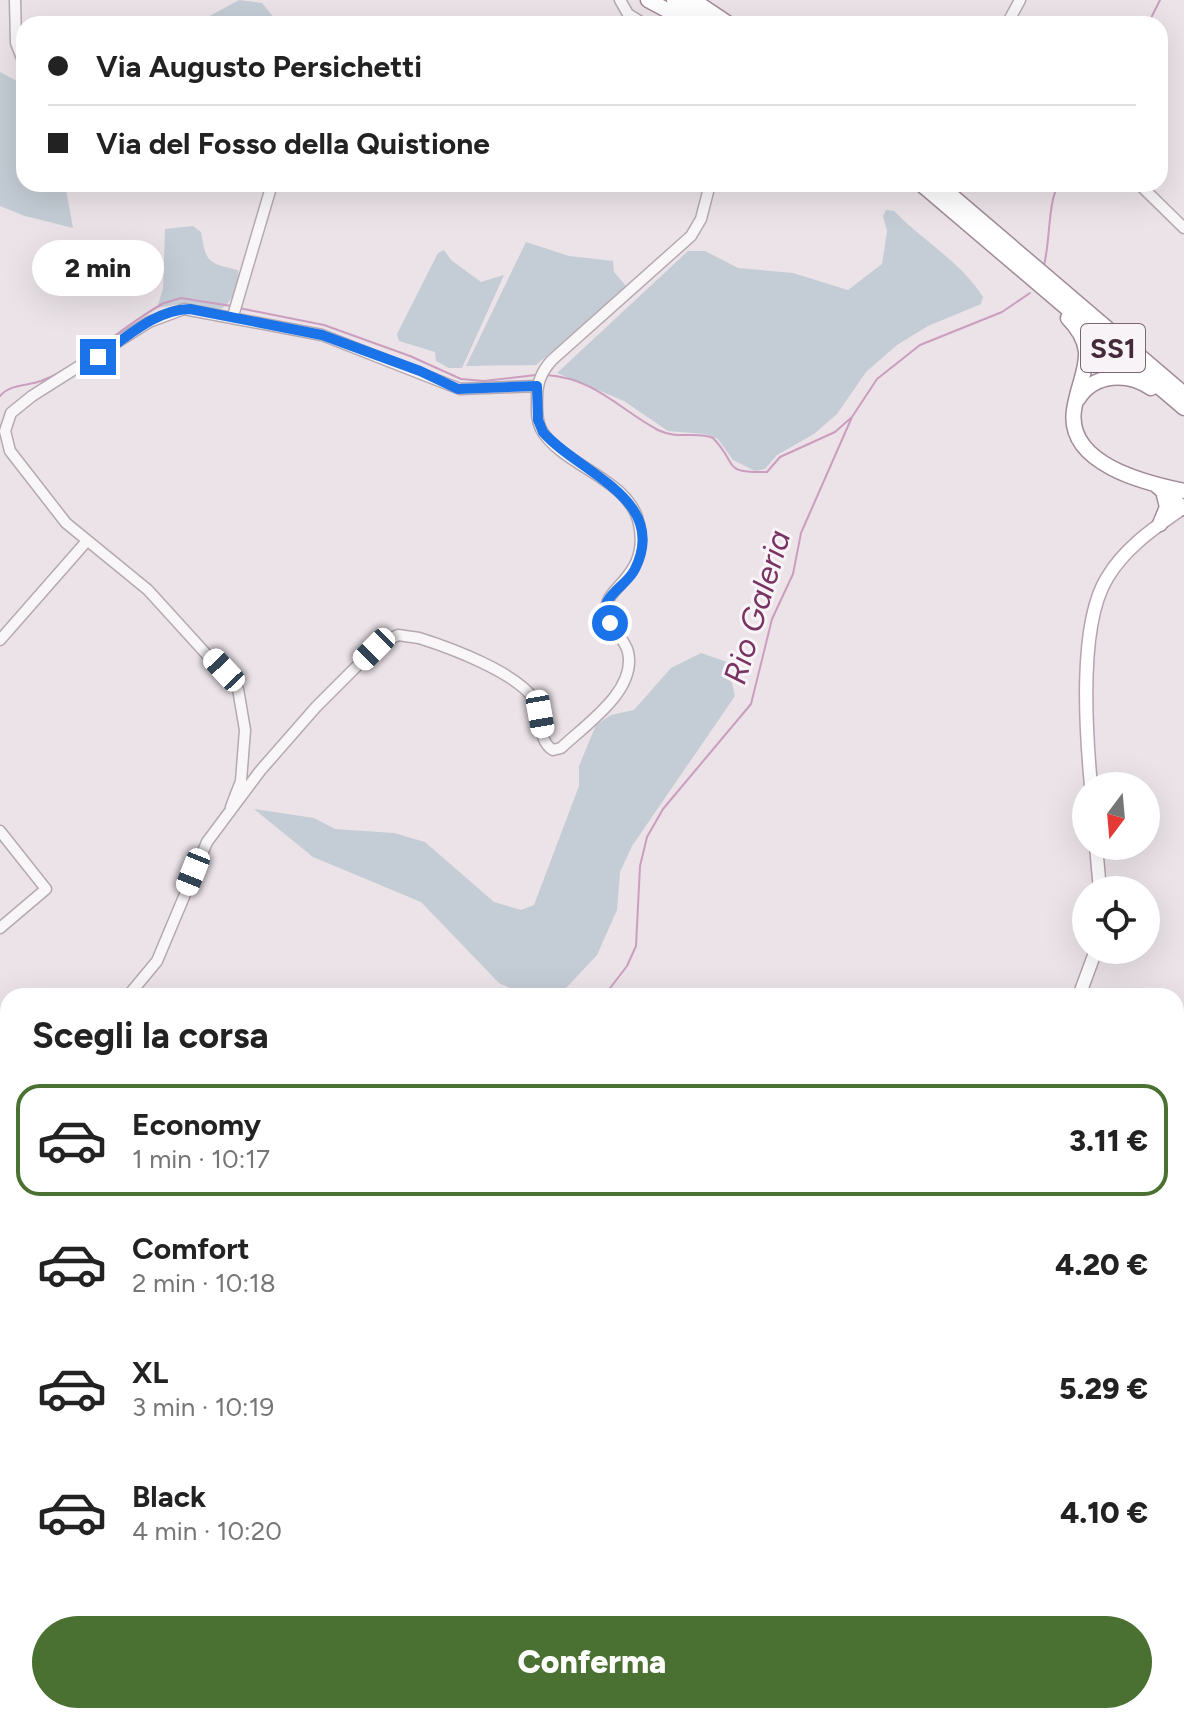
<!DOCTYPE html>
<html lang="it">
<head>
<meta charset="utf-8">
<style>
  :root { --surface:#fff; --page:#f6f6f6; --text:#222; --muted:#767676; --line:#e0e0e0; --accent:#4b7132 }
  body { margin:0; font-family:Figtree,sans-serif; background:var(--page); color:var(--text); height:100vh; display:flex; flex-direction:column; font-size:30px; white-space:nowrap }
  * { box-sizing:border-box; margin:0 }
  p { font-size:26px; color:var(--muted) }
  .icon { flex:none; width:44px; height:44px; fill:none; stroke:currentColor; stroke-width:2; stroke-linecap:round; stroke-linejoin:round }
  .map { position:relative; flex:1; overflow:hidden }
  .side { position:absolute; left:0px; top:988px; width:1184px; height:736px; display:flex; flex-direction:column; background:var(--surface); border-radius:24px 24px 0 0; box-shadow:0 8px 32px #0002 }
  .side>* { flex:none }
  .guide { position:absolute; left:16px; top:16px; width:1152px; height:176px; border-radius:24px; box-shadow:0 8px 32px #0002; display:grid; align-content:center; height:176px; padding:0 32px; background:var(--surface) }
  .needle { width:52px; rotate:196deg }
  .fabs { position:absolute; left:1072px; top:772px; display:grid; gap:16px }
  .fabs a { display:grid; place-items:center; width:88px; height:88px; border-radius:50%; background:var(--surface); box-shadow:0 8px 32px #0002; font-size:40px }
  .end { position:absolute; width:36px; height:36px; margin:-18px; border:10px solid #1a73e8; background:#fff; box-shadow:0 0 0 4px #fff }
  .from { border-radius:50% }
  .bubble { position:absolute; height:56px; border-radius:28px; background:var(--surface); box-shadow:0 8px 32px #0002; font-size:26px; font-weight:800; line-height:56px; text-align:center }
  .car { position:absolute; width:24px; height:48px; margin:-24px -12px; border-radius:10px; box-shadow:0 0 6px 2px #0007; background:linear-gradient(#fff 24%,#345 0 40%,#fff 0 76%,#345 0 86%,#fff 0) }
  .guide b { display:flex; align-items:center; gap:28px; height:76px; font-size:30px }
  .guide b+b { border-top:2px solid var(--line) }
  .guide i { width:20px; height:20px; background:var(--text) }
  ul { padding:0; list-style:none }
  li { display:flex; align-items:center; gap:24px; height:112px; margin:0 16px 12px; padding:0 16px; border:4px solid transparent; border-radius:24px }
  li div { flex:1 }
  li b { display:block; font-size:30px }
  li em { font-style:normal; font-weight:800 }
  li.on { border-color:var(--accent) }
  li>.icon { width:72px; height:72px; stroke-width:1.5 }
  h2 { padding:0 32px; font-size:36px; line-height:96px }
  .action { display:flex; gap:16px; margin-top:auto; padding:16px 32px }
  .action a { flex:1; height:92px; border-radius:48px; background:var(--accent); color:#fff; font-size:32px; font-weight:800; line-height:92px; text-align:center }
  .map>svg:first-child { display:block }
  .green { fill:#c4ccd5 }
  .lines { fill:none; stroke-linecap:round; stroke-linejoin:round }
  .stream { stroke:#cb9dbf; stroke-width:2 }
  .minor-casing { stroke:#b6a8b0; stroke-width:13 }
  .major-casing { stroke:#b7a2af; stroke-width:15 }
  .highway-casing { stroke:#a28a99; stroke-width:17 }
  .minor { stroke:#f9f6f8; stroke-width:10 }
  .major { stroke:#fff; stroke-width:12 }
  .highway { stroke:#fff; stroke-width:14 }
  .route { stroke:#1a73e8; stroke-width:10 }
  .labels { text-anchor:middle; dominant-baseline:central; stroke-width:6; stroke-linejoin:round; paint-order:stroke }
  .shield { fill:#f8f3f6; stroke:#7a6672; stroke-width:2 }
  .shield-label { font-size:28px; font-weight:bold; fill:#442a3a }
  .water-label { font-size:32px; font-style:italic; fill:#793363; stroke:#f8f3f6 }
</style>
</head>
<body>
<div class="map">
<svg width="1184" height="1724" viewBox="0 0 1184 1724">
  <rect width="100%" height="100%" fill="#ebe3e8"/>
  <!-- green -->
  <path class="green" d="M 239,0 L 262,3 L 279,24 L 195,24 Z
    M 0,72 L 24,85 L 24,184 L 65,184 L 73,228 L 25,216 L 0,206 Z
    M 886,210 L 894,211 C 923,241 961,262 983,297 L 981,304 L 928,326 L 897,345 L 866,372 L 837,414 L 814,434 L 777,455 L 765,469 L 755,471 L 733,460 L 718,439 L 705,434 L 668,431 L 624,401 L 557,373 L 688,251 L 705,251 L 738,268 L 793,273 L 848,290 L 882,264 L 887,231 L 883,216 Z
    M 193,226 L 201,232 C 206,263 208,263 238,270 C 240,285 233,301 221,309 L 180,304 L 157,308 L 163,289 L 165,229 Z
    M 526,242 L 569,256 L 613,261 L 614,272 L 627,287 L 536,365 L 466,366 Z
    M 444,250 L 451,260 L 481,282 L 504,275 L 462,368 L 449,368 L 436,361 L 435,352 L 399,341 L 397,334 L 438,253 Z
    M 701,653 L 727,662 L 735,696 L 632,846 L 620,872 L 617,910 L 597,955 L 567,987 L 549,996 L 528,996 L 499,983 L 421,902 L 313,857 L 254,809 L 314,818 L 335,829 L 394,833 L 425,842 L 494,902 L 521,910 L 534,905 L 579,786 L 579,766 L 596,725 L 611,715 L 634,710 L 671,668 Z"/>
  <g class="lines">
    <!-- stream -->
    <path class="stream" d="M 1148,24 L 1160,0
      M 1044,265 C 1050,244 1048,199 1059,184
      M 239,308 L 324,325 L 410,356 L 461,379 L 484,381 L 536,375
      M 546,375 C 595,378 620,410 658,430 C 678,440 697,431 713,438 C 739,465 721,473 767,472 L 780,457 L 835,432 L 852,417
      M 0,396 C 10,384 27,386 41,381 C 86,363 122,326 164,303 L 181,298 L 231,306
      M 604,996 L 627,966 L 636,946 L 640,866 L 647,837 L 663,809 L 751,704 L 772,619 L 793,574 L 801,533 L 852,417 L 877,379 L 920,345 L 1002,312 L 1030,293
      M 0,1468 L 8,1466
      M 0,1544 L 8,1541
      M 0,1709 L 8,1714
      M 12,1716 L 24,1724"/>
    <!-- minor casing -->
    <g class="minor-casing">
      <path id="minor" d="M 15,0 L 16,43 L 24,63
        M 620,0 L 628,14 L 644,24
        M 1007,24 L 1020,0
        M 1139,184 L 1184,228
        M 233,316 L 272,184
        M 0,640 L 86,542
        M 231,807 L 241,781 L 245,730 L 238,689 L 148,590 L 66,523 L 10,451 L 5,431 L 11,413 L 32,396 L 149,322 L 184,309 L 322,335 L 460,389 L 537,386
        M 0,831 L 46,889 L 0,928
        M 128,996 L 157,961 L 207,842 L 260,771 L 316,707 L 377,646 L 398,635 L 419,638 C 451,648 515,672 534,699 C 544,714 536,740 553,750 L 561,748 C 585,725 637,691 628,652 C 625,637 606,627 606,610 C 605,586 650,577 639,524 C 630,478 561,466 541,429 C 536,419 537,409 537,399 C 537,383 541,372 552,360 L 691,236 L 701,219 L 710,184
        M 0,1090 L 8,1084
        M 621,1716 L 627,1724
        M 835,1716 L 839,1724"/>
    </g>
    <!-- major casing -->
    <g class="major-casing">
      <path id="major" d="M 1091,786 C 1086,732 1078,625 1107,578 C 1125,547 1156,527 1184,507
        M 1096,846 L 1100,890
        M 1079,996 L 1096,950
        M 465,1724 L 486,1716"/>
    </g>
    <!-- highway casing -->
    <g class="highway-casing">
      <path id="highway" d="M 648,0 L 693,24
        M 674,0 L 710,24
        M 693,0 L 729,24
        M 921,184 L 1184,408
        M 938,184 L 1184,394
        M 1068,318 C 1101,352 1080,371 1074,410 C 1066,464 1145,483 1184,491
        M 1078,399 C 1094,373 1128,372 1151,388
        M 1157,486 L 1183,508
        M 1160,524 L 1167,507 L 1163,491"/>
    </g>
    <!-- minor -->
    <use href="#minor" class="minor"/>
    <!-- major -->
    <use href="#major" class="major"/>
    <!-- highway -->
    <use href="#highway" class="highway"/>
  </g>
  <g class="lines">
    <!-- route -->
    <path class="route" d="M 98,357 C 125,339 156,309 190,309 L 322,335 L 420,371 L 458,389 L 537,386 L 538,420 L 543,432 C 577,472 670,499 635,569 C 629,582 614,589 607,602 L 610,623"/>
  </g>
  <g class="labels">
    <!-- shield labels -->
    <rect class="shield" x="1081" y="324" width="64" height="48" rx="6"/>
    <g class="shield-label">
      <text x="1113" y="348">SS1</text>
    </g>
    <!-- water labels -->
    <g class="water-label">
      <text transform="translate(757 607) rotate(-73)">Rio Galeria</text>
    </g>
  </g>
</svg>
<div class="fabs">
<a><svg class="needle" viewBox="-14 -14 28 28"><path d="M0-13l5 13h-10z" fill="#e53935"/><path d="M0 13l5-13h-10z" fill="#767676"/></svg></a>
<a><svg class="icon" aria-label="locate" viewBox="0 0 24 24"><circle cx="12" cy="12" r="6"/><path d="M12 2v4M12 18v4M2 12h4M18 12h4"/></svg></a>
</div>
<i class="end from" style="left:610px;top:623px"></i>
<i class="end" style="left:98px;top:357px"></i>
<div class="bubble" style="left:32px;top:240px;width:132px">2 min</div>
<i class="car" style="left:374px;top:649px;rotate:225deg"></i>
<i class="car" style="left:224px;top:670px;rotate:317deg"></i>
<i class="car" style="left:540px;top:714px;rotate:170deg"></i>
<i class="car" style="left:193px;top:872px;rotate:202deg"></i>
<div class="guide">
<b><i class="from"></i>Via Augusto Persichetti</b>
<b><i></i>Via del Fosso della Quistione</b>
</div>
<section class="side">
<h2>Scegli la corsa</h2>
<ul>
<li class="on"><svg class="icon" aria-label="car" viewBox="0 0 24 24"><path d="M5 17H2v-5l4-1 3-4h7l3 4 3 1v5h-3M9 17h6M6 11h13"/><circle cx="7" cy="17" r="2"/><circle cx="17" cy="17" r="2"/></svg><div><b>Economy</b><p>1 min · 10:17</p></div><em>3.11 €</em></li>
<li><svg class="icon" aria-label="car" viewBox="0 0 24 24"><path d="M5 17H2v-5l4-1 3-4h7l3 4 3 1v5h-3M9 17h6M6 11h13"/><circle cx="7" cy="17" r="2"/><circle cx="17" cy="17" r="2"/></svg><div><b>Comfort</b><p>2 min · 10:18</p></div><em>4.20 €</em></li>
<li><svg class="icon" aria-label="car" viewBox="0 0 24 24"><path d="M5 17H2v-5l4-1 3-4h7l3 4 3 1v5h-3M9 17h6M6 11h13"/><circle cx="7" cy="17" r="2"/><circle cx="17" cy="17" r="2"/></svg><div><b>XL</b><p>3 min · 10:19</p></div><em>5.29 €</em></li>
<li><svg class="icon" aria-label="car" viewBox="0 0 24 24"><path d="M5 17H2v-5l4-1 3-4h7l3 4 3 1v5h-3M9 17h6M6 11h13"/><circle cx="7" cy="17" r="2"/><circle cx="17" cy="17" r="2"/></svg><div><b>Black</b><p>4 min · 10:20</p></div><em>4.10 €</em></li>
</ul>
<div class="action"><a>Conferma</a></div>
</section>
</div>
</body>
</html>
